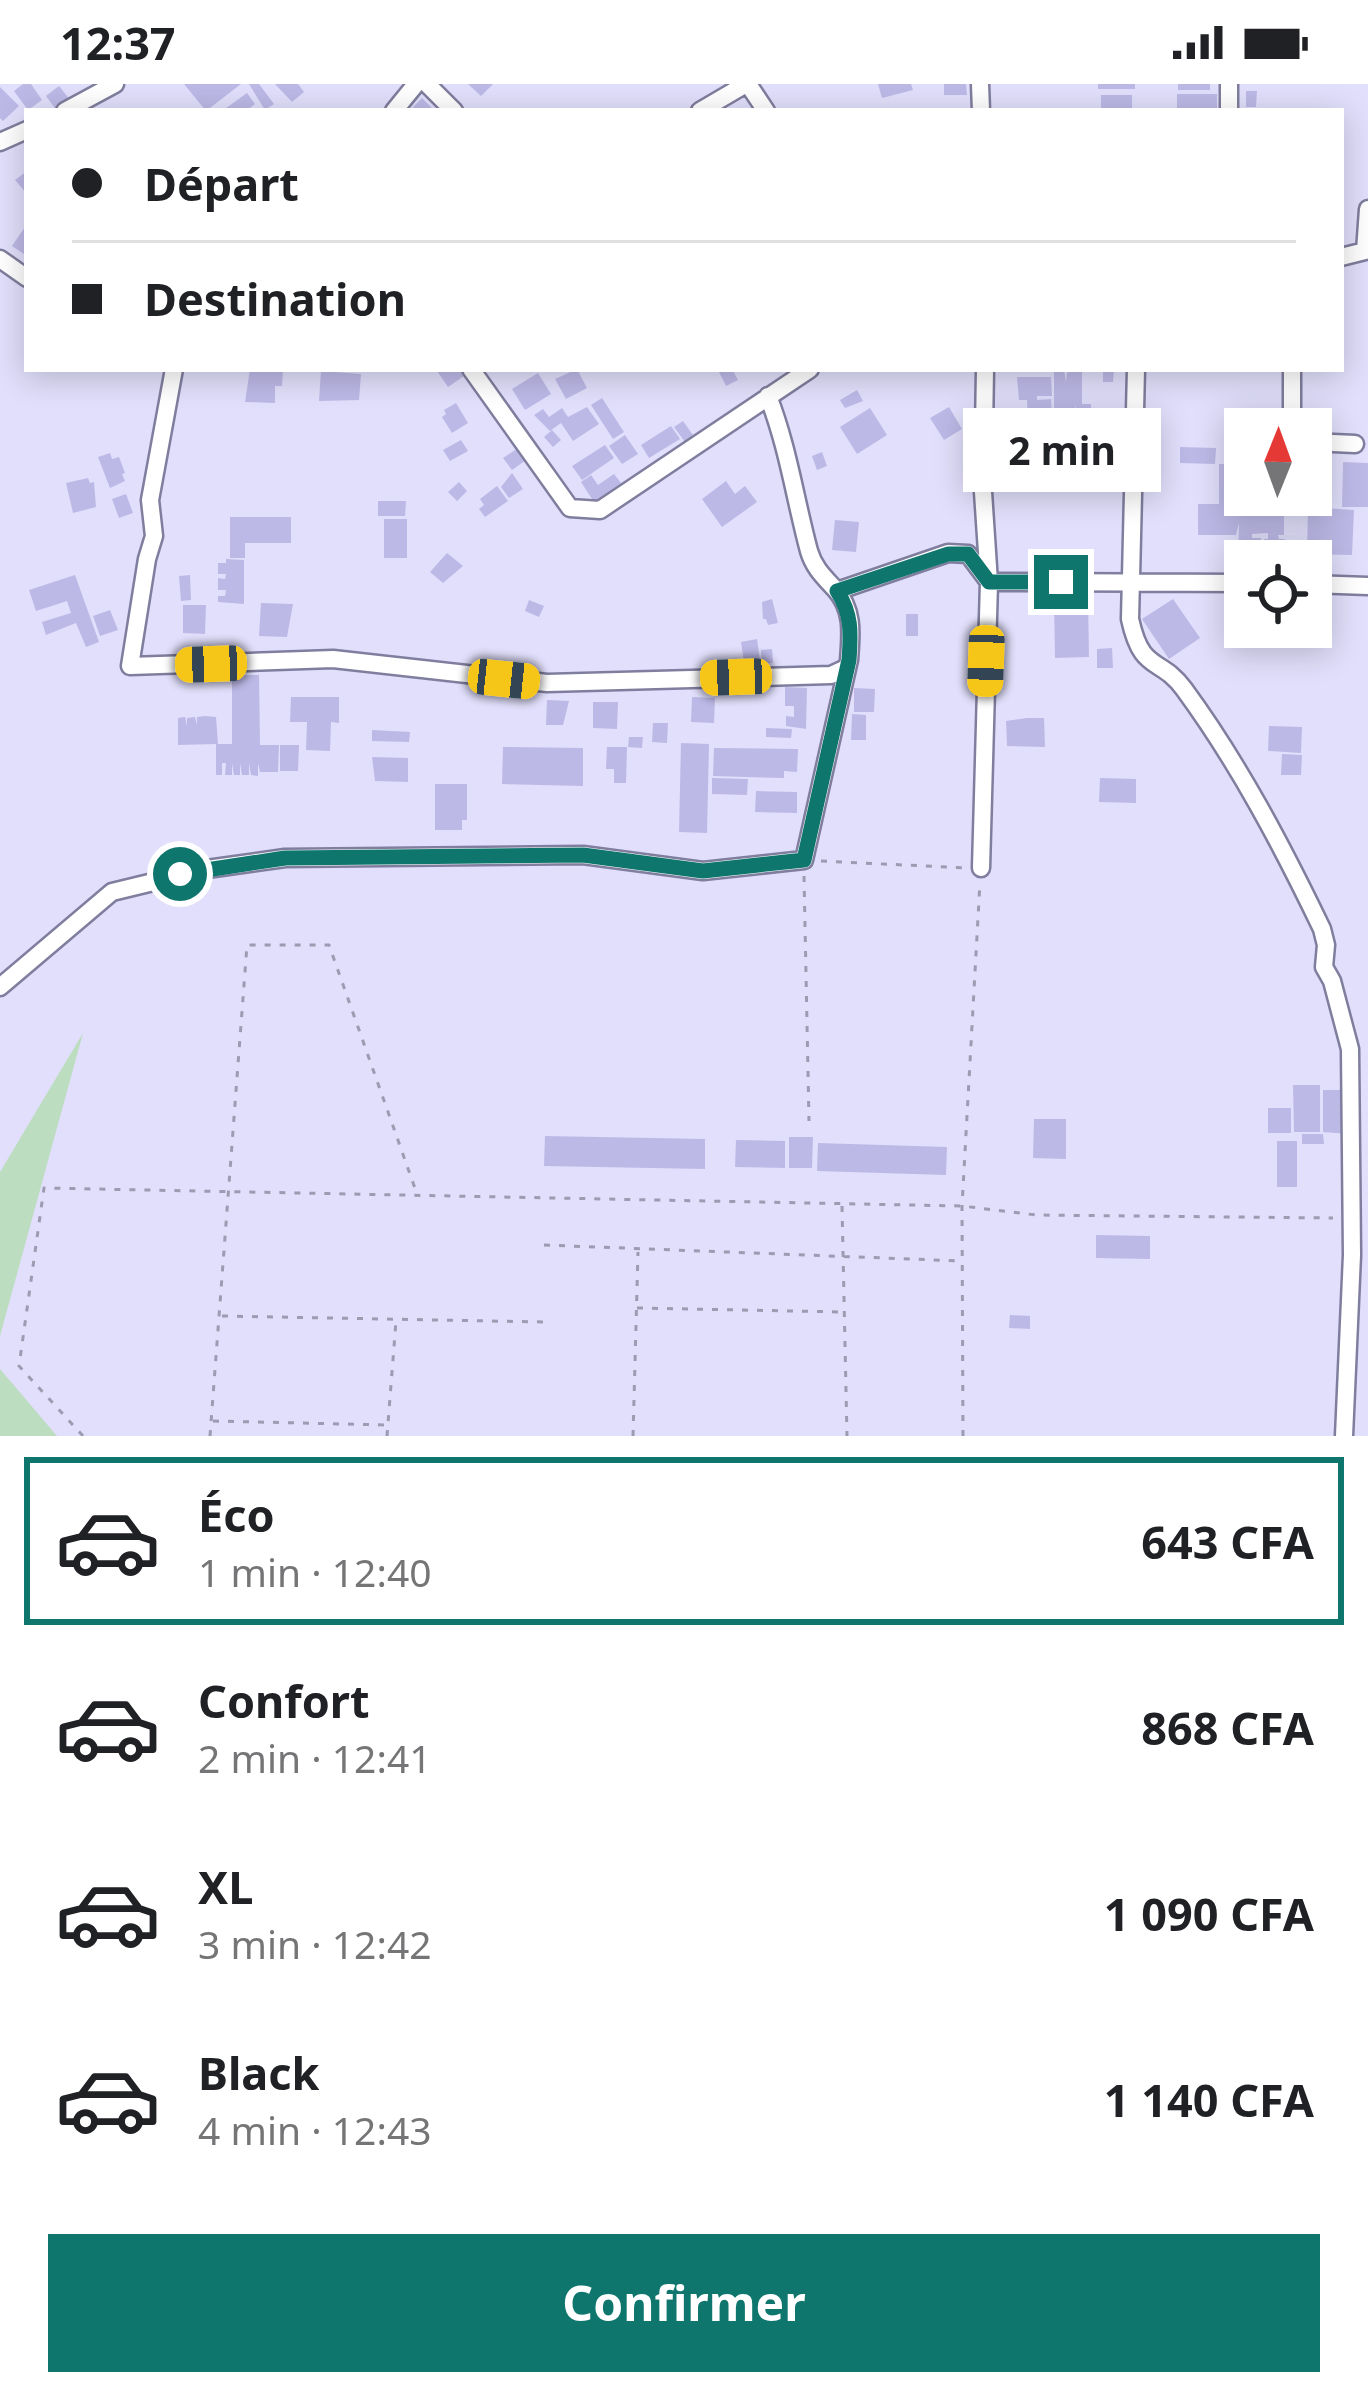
<!DOCTYPE html>
<html lang="fr">
<head>
<meta charset="utf-8">
<style>
  :root { --surface:#fff; --page:#f6f6f6; --text:#202124; --muted:#757577; --line:#e0e0e0; --accent:#0f766e }
  body { margin:0; font-family:"Noto Sans",sans-serif; background:var(--page); color:var(--text); height:100vh; display:flex; flex-direction:column; font-size:45px; white-space:nowrap }
  * { box-sizing:border-box; margin:0 }
  p { font-size:39px; color:var(--muted) }
  .icon { flex:none; width:66px; height:66px; fill:none; stroke:currentColor; stroke-width:2; stroke-linecap:round; stroke-linejoin:round }
  .map { position:relative; height:1352px; overflow:hidden }
  .drawer { display:flex; flex-direction:column; background:var(--surface); flex:1 }
  .drawer>* { flex:none }
  .hud { position:absolute; left:24px; top:24px; width:1320px; height:264px; border-radius:0px; box-shadow:0 6px 30px #0003; display:grid; align-content:center; height:264px; padding:0 48px; background:var(--surface) }
  .needle { width:78px; rotate:1deg }
  .tools { position:absolute; left:1224px; top:324px; display:grid; gap:24px }
  .tools a { display:grid; place-items:center; width:108px; height:108px; border-radius:0px; background:var(--surface); box-shadow:0 6px 30px #0003; font-size:60px }
  .end { position:absolute; width:54px; height:54px; margin:-27px; border:15px solid #0f766e; background:#fff; box-shadow:0 0 0 6px #fff }
  .from { border-radius:50% }
  .bubble { position:absolute; height:84px; border-radius:0px; background:var(--surface); box-shadow:0 6px 30px #0003; font-size:39px; font-weight:700; line-height:84px; text-align:center }
  .car { position:absolute; width:36px; height:72px; margin:-36px -18px; border-radius:15px; box-shadow:0 0 9px 3px #0007; background:linear-gradient(#f5c518 24%,#345 0 40%,#f5c518 0 76%,#345 0 86%,#f5c518 0) }
  .hud b { display:flex; align-items:center; gap:42px; height:114px; font-size:45px }
  .hud b+b { border-top:3px solid var(--line) }
  .hud i { width:30px; height:30px; background:var(--text) }
  ul { padding:21px 0 0; list-style:none }
  li { display:flex; align-items:center; gap:36px; height:168px; margin:0 24px 18px; padding:0 24px; border:6px solid transparent; border-radius:0px }
  li div { flex:1 }
  li b { display:block; font-size:45px }
  li em { font-style:normal; font-weight:700 }
  li.active { border-color:var(--accent) }
  li>.icon { width:108px; height:108px; stroke-width:1.5 }
  .cta { display:flex; gap:24px; margin-top:auto; padding:24px 48px }
  .cta a { flex:1; height:138px; border-radius:0px; background:var(--accent); color:#fff; font-size:48px; font-weight:700; line-height:138px; text-align:center }
  .status { display:flex; justify-content:space-between; align-items:center; height:84px; padding:0 60px; background:var(--surface); direction:ltr }
  .status svg { height:33px; fill:currentColor }
  .map>svg:first-child { display:block }
  .green { fill:#bdddc1 }
  .building { fill:#bdb9e7 }
  .lines { fill:none; stroke-linecap:round; stroke-linejoin:round }
  .minor-casing { stroke:#807e9e; stroke-width:21 }
  .path { stroke:#9d9bb2; stroke-width:3; stroke-dasharray:6 9; stroke-linecap:butt }
  .minor { stroke:#fff; stroke-width:16 }
  .route { stroke:#0f766e; stroke-width:15 }
</style>
</head>
<body>
<div class="status"><b>12:37</b><svg viewBox="0 0 49 12"><path d="M0 12V9h3v3zM5 12V6h3v6zM10 12V3h3v9zM15 12V0h3v12zM26 1h20v11H26zM47 4h2v5h-2z"/></svg></div>
<div class="map">
<svg width="1368" height="1352" viewBox="0 0 1368 1352">
  <rect width="100%" height="100%" fill="#e1dffb"/>
  <!-- green -->
  <path class="green" d="M 83,949 L 0,1252 L 0,1088 Z
    M 0,1285 L 57,1352 L 0,1352 Z"/>
  <!-- building -->
  <path class="building" d="M 23,0 L 31,0 L 42,16 L 28,26 L 14,7 Z
    M 184,0 L 241,0 L 206,27 Z
    M 249,0 L 259,0 L 274,20 L 265,26 Z
    M 275,0 L 298,0 L 304,8 L 292,18 Z
    M 468,0 L 493,0 L 481,12 Z
    M 878,0 L 911,0 L 913,6 L 882,14 Z
    M 944,0 L 966,0 L 967,11 L 944,11 Z
    M 1098,0 L 1135,0 L 1135,5 L 1098,5 Z
    M 1178,0 L 1210,0 L 1210,6 L 1178,6 Z
    M 59,2 L 71,17 L 57,27 L 46,12 Z
    M 0,3 L 19,22 L 3,37 L 0,34 Z
    M 1246,7 L 1257,7 L 1256,23 L 1246,23 Z
    M 247,9 L 255,20 L 246,27 L 222,27 Z
    M 1177,10 L 1217,10 L 1217,27 L 1177,27 Z
    M 1101,11 L 1132,11 L 1132,27 L 1101,27 Z
    M 422,14 L 435,27 L 416,27 L 413,23 Z
    M 27,87 L 27,110 L 15,96 Z
    M 27,140 L 27,172 L 12,162 Z
    M 250,285 L 283,285 L 282,302 L 275,302 L 275,319 L 245,318 Z
    M 440,285 L 459,285 L 464,292 L 448,303 L 437,287 Z
    M 577,285 L 587,304 L 566,315 L 555,295 Z
    M 724,285 L 732,285 L 738,296 L 726,302 L 719,288 Z
    M 1072,285 L 1082,285 L 1082,320 L 1091,320 L 1091,326 L 1086,326 L 1086,335 L 1077,334 L 1075,320 L 1075,331 L 1064,331 L 1063,374 L 1004,374 L 1005,357 L 1054,358 L 1054,286 L 1064,286 L 1066,298 L 1067,289 Z
    M 1103,285 L 1114,285 L 1113,298 L 1103,298 Z
    M 321,287 L 361,290 L 359,316 L 319,317 Z
    M 538,289 L 551,310 L 525,326 L 512,305 Z
    M 1017,293 L 1051,293 L 1052,312 L 1037,312 L 1037,316 L 1051,315 L 1052,331 L 1037,332 L 1037,344 L 1023,344 L 1022,334 L 1028,334 L 1027,316 L 1019,316 Z
    M 857,306 L 863,317 L 845,324 L 840,316 Z
    M 602,314 L 624,348 L 613,355 L 591,321 Z
    M 456,319 L 468,339 L 452,349 L 442,333 L 446,330 L 444,326 Z
    M 587,323 L 599,340 L 573,357 L 561,339 L 550,347 L 534,331 L 543,325 L 549,333 L 562,324 L 568,333 Z
    M 949,323 L 962,345 L 944,356 L 930,334 Z
    M 870,324 L 887,351 L 857,370 L 840,343 Z
    M 683,337 L 693,351 L 685,358 L 674,343 Z
    M 671,342 L 680,355 L 649,374 L 641,361 Z
    M 552,346 L 561,356 L 553,363 L 544,353 Z
    M 625,351 L 638,370 L 622,380 L 609,362 Z
    M 461,356 L 468,367 L 450,377 L 443,366 Z
    M 605,361 L 614,374 L 582,396 L 572,382 Z
    M 1180,363 L 1216,364 L 1215,380 L 1180,379 Z
    M 518,364 L 526,376 L 512,386 L 503,374 Z
    M 822,368 L 827,382 L 817,386 L 812,372 Z
    M 110,369 L 112,375 L 119,373 L 125,389 L 122,390 L 125,397 L 110,404 L 98,373 Z
    M 1109,375 L 1128,376 L 1128,387 L 1109,386 Z
    M 1039,377 L 1063,377 L 1059,405 L 1043,404 L 1043,397 L 1039,397 Z
    M 1343,378 L 1368,379 L 1368,423 L 1342,423 Z
    M 1219,380 L 1245,380 L 1245,420 L 1238,420 L 1238,431 L 1240,423 L 1250,423 L 1251,431 L 1254,431 L 1254,423 L 1277,423 L 1277,431 L 1284,430 L 1284,451 L 1278,451 L 1279,455 L 1285,455 L 1285,477 L 1264,477 L 1264,455 L 1268,455 L 1268,449 L 1252,450 L 1252,454 L 1261,454 L 1261,477 L 1245,477 L 1245,491 L 1238,491 L 1239,439 L 1236,451 L 1198,451 L 1198,420 L 1219,420 Z
    M 512,389 L 523,405 L 509,414 L 501,403 Z
    M 614,390 L 621,399 L 594,418 L 581,398 L 591,391 L 598,401 Z
    M 88,394 L 90,399 L 94,398 L 96,423 L 73,429 L 66,399 Z
    M 726,397 L 735,410 L 745,402 L 757,418 L 722,443 L 702,415 Z
    M 459,398 L 467,407 L 457,417 L 448,408 Z
    M 497,402 L 508,417 L 485,433 L 479,425 L 484,421 L 480,415 Z
    M 126,410 L 133,429 L 119,434 L 112,415 Z
    M 378,417 L 406,417 L 405,432 L 378,432 Z
    M 1308,423 L 1354,426 L 1352,471 L 1307,470 Z
    M 230,433 L 291,433 L 291,459 L 245,459 L 245,474 L 230,474 Z
    M 384,435 L 407,435 L 407,474 L 384,474 Z
    M 835,436 L 859,438 L 856,468 L 832,466 Z
    M 447,469 L 463,482 L 443,499 L 430,488 Z
    M 226,475 L 244,476 L 244,520 L 218,518 L 218,512 L 225,512 L 226,506 L 218,506 L 218,494 L 225,495 L 226,490 L 218,490 L 218,479 L 226,479 Z
    M 75,491 L 99,558 L 86,563 L 76,539 L 46,551 L 42,538 L 71,529 L 67,517 L 36,527 L 29,506 Z
    M 190,491 L 191,516 L 181,517 L 179,492 Z
    M 772,515 L 778,539 L 768,541 L 766,535 L 763,535 L 762,518 Z
    M 1088,515 L 1089,573 L 1055,574 L 1054,516 Z
    M 1173,515 L 1200,554 L 1169,575 L 1142,535 Z
    M 529,516 L 544,522 L 539,533 L 525,527 Z
    M 261,519 L 293,520 L 287,553 L 259,552 Z
    M 183,521 L 206,521 L 205,550 L 183,549 Z
    M 110,526 L 118,546 L 100,552 L 93,532 Z
    M 906,530 L 918,530 L 918,552 L 906,552 Z
    M 757,555 L 760,576 L 744,578 L 741,558 Z
    M 1112,564 L 1113,584 L 1097,584 L 1097,565 Z
    M 772,565 L 773,579 L 762,580 L 761,566 Z
    M 232,591 L 259,591 L 260,661 L 279,661 L 278,688 L 260,688 L 258,679 L 258,692 L 251,691 L 249,679 L 249,691 L 242,691 L 240,679 L 240,691 L 234,691 L 232,679 L 232,691 L 225,691 L 226,679 L 222,679 L 222,691 L 216,691 L 216,660 L 178,661 L 178,634 L 185,633 L 187,642 L 187,634 L 195,633 L 197,641 L 197,633 L 205,632 L 216,633 L 218,660 L 232,660 Z
    M 785,603 L 807,604 L 806,645 L 786,642 L 786,632 L 794,633 L 794,622 L 785,622 Z
    M 854,604 L 875,605 L 874,628 L 854,628 Z
    M 291,613 L 339,613 L 339,639 L 331,638 L 330,667 L 306,666 L 307,638 L 290,638 Z
    M 692,613 L 715,614 L 714,639 L 691,638 Z
    M 547,616 L 569,617 L 563,641 L 546,641 Z
    M 593,618 L 618,618 L 617,645 L 593,644 Z
    M 852,630 L 866,631 L 866,656 L 851,656 Z
    M 1027,634 L 1044,634 L 1045,663 L 1007,662 L 1006,637 Z
    M 653,639 L 668,639 L 667,659 L 652,658 Z
    M 1269,642 L 1302,643 L 1301,669 L 1268,667 Z
    M 766,644 L 792,645 L 791,654 L 766,653 Z
    M 372,646 L 410,648 L 409,658 L 372,657 Z
    M 629,653 L 643,653 L 642,664 L 628,663 Z
    M 681,659 L 709,660 L 707,749 L 679,748 Z
    M 280,661 L 299,661 L 298,687 L 280,687 Z
    M 503,663 L 583,664 L 583,702 L 502,700 Z
    M 607,663 L 627,663 L 626,699 L 614,699 L 614,685 L 606,685 Z
    M 714,664 L 798,665 L 797,688 L 784,687 L 784,694 L 713,692 Z
    M 1282,670 L 1302,671 L 1301,691 L 1281,691 Z
    M 372,673 L 408,674 L 408,698 L 375,697 Z
    M 712,694 L 748,695 L 747,711 L 712,710 Z
    M 1100,694 L 1136,695 L 1136,719 L 1099,718 Z
    M 435,700 L 467,700 L 467,736 L 462,736 L 462,746 L 435,746 Z
    M 756,707 L 797,708 L 797,729 L 755,728 Z
    M 1293,1001 L 1320,1001 L 1320,1048 L 1294,1048 Z
    M 1323,1006 L 1349,1006 L 1349,1050 L 1323,1048 Z
    M 1268,1024 L 1291,1024 L 1291,1049 L 1268,1049 Z
    M 1034,1035 L 1066,1035 L 1066,1075 L 1033,1074 Z
    M 1302,1050 L 1323,1050 L 1324,1060 L 1302,1060 Z
    M 545,1052 L 705,1055 L 705,1085 L 544,1082 Z
    M 789,1053 L 813,1053 L 812,1084 L 789,1084 Z
    M 736,1056 L 785,1057 L 785,1084 L 735,1083 Z
    M 1277,1057 L 1297,1057 L 1297,1103 L 1277,1103 Z
    M 818,1059 L 947,1063 L 946,1091 L 817,1087 Z
    M 1096,1151 L 1150,1152 L 1150,1175 L 1096,1174 Z
    M 1010,1231 L 1030,1232 L 1030,1245 L 1009,1244 Z"/>
  <g class="lines">
    <!-- minor casing -->
    <g class="minor-casing">
      <path id="minor" d="M 427,0 L 454,27
        M 748,0 L 766,27
        M 980,0 L 981,27
        M 1229,0 L 1229,27
        M 65,27 L 115,0
        M 394,27 L 416,0
        M 700,27 L 746,0
        M 0,58 L 27,46
        M 1341,173 L 1365,167 L 1368,125
        M 0,175 L 27,194
        M 174,285 L 150,416 L 154,452 L 147,475 L 130,582 L 333,575 L 547,599 L 831,591 L 844,585
        M 471,285 L 570,424 L 600,426 L 810,285
        M 985,285 L 983,408 L 989,498 L 1245,499
        M 1136,285 L 1130,535 C 1142,590 1160,572 1184,605 C 1239,680 1282,762 1322,845 L 1326,861 L 1324,883 L 1332,897 L 1350,965 L 1352,1171 L 1344,1352
        M 1292,345 L 1292,285
        M 1311,358 L 1355,360
        M 1311,500 L 1368,502
        M 837,507 L 948,469 L 968,470 L 989,498 L 981,784
        M 0,903 L 112,808 L 207,785 L 285,774 L 583,771 L 703,787 L 804,776 L 849,576 C 851,550 854,526 835,505 C 824,493 814,484 809,467 C 795,415 788,363 768,312"/>
    </g>
    <!-- path -->
    <path class="path" d="M 821,777 L 967,784
      M 804,792 L 809,1037
      M 842,1122 L 847,1352
      M 544,1161 L 962,1177
      M 637,1224 L 844,1228
      M 222,1232 L 545,1238
      M 213,1337 L 388,1341
      M 83,1352 L 19,1282 L 44,1104 L 962,1122 L 1036,1131 L 1333,1134
      M 210,1352 L 247,861 L 329,861 L 417,1110
      M 387,1352 L 396,1237
      M 633,1352 L 638,1168
      M 963,1352 L 962,1122 L 980,798"/>
    <!-- minor -->
    <use href="#minor" class="minor"/>
  </g>
  <g class="lines">
    <!-- route -->
    <path class="route" d="M 180,790 L 285,774 L 583,771 L 703,787 L 804,776 L 849,576 C 851,549 852,530 837,507 L 948,470 L 968,470 L 989,498 L 1061,498"/>
  </g>
</svg>
<div class="tools">
<a><svg class="needle" viewBox="-14 -14 28 28"><path d="M0-13l5 13h-10z" fill="#e53935"/><path d="M0 13l5-13h-10z" fill="#757577"/></svg></a>
<a><svg class="icon" aria-label="locate" viewBox="0 0 24 24"><circle cx="12" cy="12" r="6"/><path d="M12 2v4M12 18v4M2 12h4M18 12h4"/></svg></a>
</div>
<i class="end from" style="left:180px;top:790px"></i>
<i class="end" style="left:1061px;top:498px"></i>
<div class="bubble" style="left:963px;top:324px;width:198px">2 min</div>
<i class="car" style="left:986px;top:577px;rotate:182deg"></i>
<i class="car" style="left:211px;top:580px;rotate:268deg"></i>
<i class="car" style="left:736px;top:593px;rotate:268deg"></i>
<i class="car" style="left:504px;top:595px;rotate:96deg"></i>
<div class="hud">
<b><i class="from"></i>Départ</b>
<b><i></i>Destination</b>
</div>
</div>
<section class="drawer">
<ul>
<li class="active"><svg class="icon" aria-label="car" viewBox="0 0 24 24"><path d="M5 17H2v-5l4-1 3-4h7l3 4 3 1v5h-3M9 17h6M6 11h13"/><circle cx="7" cy="17" r="2"/><circle cx="17" cy="17" r="2"/></svg><div><b>Éco</b><p>1 min · 12:40</p></div><em>643 CFA</em></li>
<li><svg class="icon" aria-label="car" viewBox="0 0 24 24"><path d="M5 17H2v-5l4-1 3-4h7l3 4 3 1v5h-3M9 17h6M6 11h13"/><circle cx="7" cy="17" r="2"/><circle cx="17" cy="17" r="2"/></svg><div><b>Confort</b><p>2 min · 12:41</p></div><em>868 CFA</em></li>
<li><svg class="icon" aria-label="car" viewBox="0 0 24 24"><path d="M5 17H2v-5l4-1 3-4h7l3 4 3 1v5h-3M9 17h6M6 11h13"/><circle cx="7" cy="17" r="2"/><circle cx="17" cy="17" r="2"/></svg><div><b>XL</b><p>3 min · 12:42</p></div><em>1 090 CFA</em></li>
<li><svg class="icon" aria-label="car" viewBox="0 0 24 24"><path d="M5 17H2v-5l4-1 3-4h7l3 4 3 1v5h-3M9 17h6M6 11h13"/><circle cx="7" cy="17" r="2"/><circle cx="17" cy="17" r="2"/></svg><div><b>Black</b><p>4 min · 12:43</p></div><em>1 140 CFA</em></li>
</ul>
<div class="cta"><a>Confirmer</a></div>
</section>
</body>
</html>
